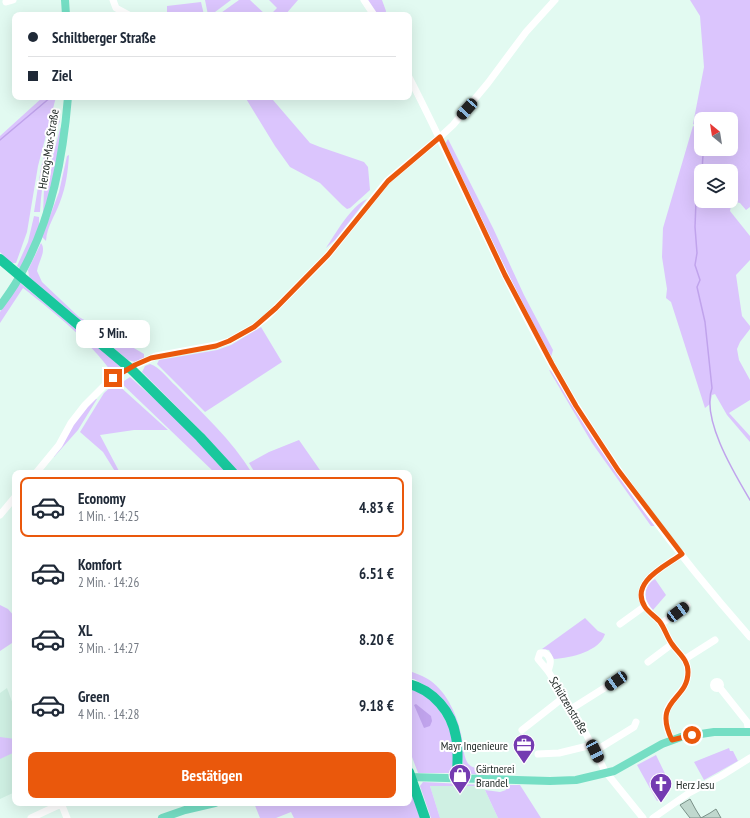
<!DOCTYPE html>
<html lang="de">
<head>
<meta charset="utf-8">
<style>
  :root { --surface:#fff; --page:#f6f6f7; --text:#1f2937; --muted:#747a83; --line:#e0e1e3; --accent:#ea580c }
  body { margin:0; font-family:"PT Sans Narrow",sans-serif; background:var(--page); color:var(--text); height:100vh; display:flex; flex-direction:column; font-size:15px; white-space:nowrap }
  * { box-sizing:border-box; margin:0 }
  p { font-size:13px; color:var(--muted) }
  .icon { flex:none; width:22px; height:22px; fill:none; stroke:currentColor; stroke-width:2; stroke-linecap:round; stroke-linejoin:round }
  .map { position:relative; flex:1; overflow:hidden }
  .panel { position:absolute; left:12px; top:470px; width:400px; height:336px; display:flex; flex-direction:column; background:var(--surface); border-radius:8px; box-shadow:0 4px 16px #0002 }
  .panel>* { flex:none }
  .hud { position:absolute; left:12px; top:12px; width:400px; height:88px; border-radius:8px; box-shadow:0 4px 16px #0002; display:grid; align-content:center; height:88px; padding:0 16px; background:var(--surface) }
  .needle { width:26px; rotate:330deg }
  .controls { position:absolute; left:694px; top:112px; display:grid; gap:8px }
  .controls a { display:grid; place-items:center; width:44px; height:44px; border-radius:8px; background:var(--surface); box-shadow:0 4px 16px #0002; font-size:20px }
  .end { position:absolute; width:18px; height:18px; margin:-9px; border:5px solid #ea580c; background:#fff; box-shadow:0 0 0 2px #fff }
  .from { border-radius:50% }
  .bubble { position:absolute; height:28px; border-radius:8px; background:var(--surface); box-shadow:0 4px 16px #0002; font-size:13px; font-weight:600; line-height:28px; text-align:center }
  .car { position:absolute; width:12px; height:24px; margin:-12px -6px; border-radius:5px; box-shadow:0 0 3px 1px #0007; background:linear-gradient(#222 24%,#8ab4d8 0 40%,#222 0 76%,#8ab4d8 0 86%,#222 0) }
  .hud b { display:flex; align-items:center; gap:14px; height:38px; font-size:15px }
  .hud b+b { border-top:1px solid var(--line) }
  .hud i { width:10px; height:10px; background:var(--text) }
  ul { padding:7px 0 0; list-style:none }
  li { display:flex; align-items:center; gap:12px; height:60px; margin:0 8px 6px; padding:0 8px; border:2px solid transparent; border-radius:8px }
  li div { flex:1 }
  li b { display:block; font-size:15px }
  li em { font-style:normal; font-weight:600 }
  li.active { border-color:var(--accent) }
  li>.icon { width:36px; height:36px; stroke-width:1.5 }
  .action { display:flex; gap:8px; margin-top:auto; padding:8px 16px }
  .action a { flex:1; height:46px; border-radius:8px; background:var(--accent); color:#fff; font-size:16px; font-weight:600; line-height:46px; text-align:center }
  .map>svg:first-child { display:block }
  .built { fill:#cff0e3 }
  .green { fill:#dbc5fd; fill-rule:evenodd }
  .water { fill:#c0a3ec }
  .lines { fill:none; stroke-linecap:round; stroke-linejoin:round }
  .stream { stroke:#c0a3ec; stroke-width:1.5 }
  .building { fill:#c0d8ce; stroke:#7a9088 }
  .minor { stroke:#fff; stroke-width:7 }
  .major { stroke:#75dec4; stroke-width:8 }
  .highway { stroke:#19c89d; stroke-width:10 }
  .route { stroke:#ea580c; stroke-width:5 }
  .labels { text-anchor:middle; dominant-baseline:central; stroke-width:4; stroke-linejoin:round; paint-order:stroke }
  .street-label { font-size:12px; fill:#1c2522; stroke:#fff }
  .poi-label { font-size:12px; fill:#1c2522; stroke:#fff; text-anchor:start }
</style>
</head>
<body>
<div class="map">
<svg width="750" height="818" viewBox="0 0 750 818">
  <rect width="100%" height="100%" fill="#e2faf1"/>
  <!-- built -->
  <path class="built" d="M 7,688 L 15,710 L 15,792 L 0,799 L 0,693 Z
    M 430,786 L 483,786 L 498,818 L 440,818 Z"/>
  <!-- green -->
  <path class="green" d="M 205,0 L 231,0 L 211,15 L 208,15 Z
    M 239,0 L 250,0 L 266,15 L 218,15 Z
    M 269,0 L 298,0 L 285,15 L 270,15 L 277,8 Z
    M 366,0 L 382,0 L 386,11 L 385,15 L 376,15 Z
    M 690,0 L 750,0 L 750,207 L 746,210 L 740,203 L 735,202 L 731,206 L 730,211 L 750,236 L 750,260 L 736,275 L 742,316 L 750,326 L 750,329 L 740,342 L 737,349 L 739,360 L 750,380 L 750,400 L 729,413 L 750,436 L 750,442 L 727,415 L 715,394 L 712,395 L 710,404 L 705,408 L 671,302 L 666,298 L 667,289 L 662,257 L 663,228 L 693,126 L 701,130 L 701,149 L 731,149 L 731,119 L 701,119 L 701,127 L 693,124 L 704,67 L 700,16 ZM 701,171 L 731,171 L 731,201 L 701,201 Z
    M 201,2 L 204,15 L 167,15 L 167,6 Z
    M 43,97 L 56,97 L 38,166 L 27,232 L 16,263 L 11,263 L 0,252 L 0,136 Z
    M 245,97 L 274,97 L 273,100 L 310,143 L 320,147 L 364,162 L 368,167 L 370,190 L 350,208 L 347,209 L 342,205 L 320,183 L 290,167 L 275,146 Z
    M 54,117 L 60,121 C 47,149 42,181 40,212 L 34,212 L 41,168 Z
    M 64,122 L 58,167 L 43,214 L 44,189 L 60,129 Z
    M 448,139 L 493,228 L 524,295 L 553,350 L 551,357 L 530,319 L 445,144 Z
    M 69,155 C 68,171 66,187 60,202 C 55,216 47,226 46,241 L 42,237 L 59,192 L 67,156 Z
    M 367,199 L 335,240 L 326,248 C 336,233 351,206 367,199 Z
    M 34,216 L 39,217 L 39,227 L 21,269 L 17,266 L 28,242 Z
    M 41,243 C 47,251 38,262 37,271 L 42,282 L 79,317 L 139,351 L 144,354 L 144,358 L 135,362 L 128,360 L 32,281 L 29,276 L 28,270 Z
    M 19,282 L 122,367 L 113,374 C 88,339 56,314 23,288 L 0,323 L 0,312 Z
    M 261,327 L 282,362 L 205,412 L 157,364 L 159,360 L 217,350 L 231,345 Z
    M 150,364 C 160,367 168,379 176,386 C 202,413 232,440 252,473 L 239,473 L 204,434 L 142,372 L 145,366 Z
    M 549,370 L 551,371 L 655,526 L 651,526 L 592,443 Z
    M 130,377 L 180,422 L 226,473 L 215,473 L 121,383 Z
    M 114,384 L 117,384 L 168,430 L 134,430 L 100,435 L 120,473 L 116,473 L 103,452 L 80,432 L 104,393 Z
    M 94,399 L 97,399 L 78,430 L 54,457 L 52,456 L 72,425 Z
    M 299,440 L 322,473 L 255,473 L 249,463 L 269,452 Z
    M 655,579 L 666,595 L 653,610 C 643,600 642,587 655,579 Z
    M 0,605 L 8,609 L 15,617 L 15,641 L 0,651 Z
    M 585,618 L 598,631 L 605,634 C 600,651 571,658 554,659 L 549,650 L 542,649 Z
    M 409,671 C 415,673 421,675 426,678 C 445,688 457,714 461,734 C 463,743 463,754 467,762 C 470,767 475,768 480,769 L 481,771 L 500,772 L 500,776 L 470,774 L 465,772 L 463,763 L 460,739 L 429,688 L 414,679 L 409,679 Z
    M 409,690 C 438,690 468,751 449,773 L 418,773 L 409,749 Z
    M 0,737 L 15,739 L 15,752 L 0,759 Z
    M 729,748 L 730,751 L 733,751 L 738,761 L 704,780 L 694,762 Z
    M 656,755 L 671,786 L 665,789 L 667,792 L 666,796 L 657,801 L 637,765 Z
    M 423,782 L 483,785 L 483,786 L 430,786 L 440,818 L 431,818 L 420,786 Z
    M 409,785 L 420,818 L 294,818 L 291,812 L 276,818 L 260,818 L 254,803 L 409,803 Z
    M 507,785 L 520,785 L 541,818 L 498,818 L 485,790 L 500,792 L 506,790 Z"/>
  <!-- water -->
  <path class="water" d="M 416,704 L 431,716 L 432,721 L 430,726 L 424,728 L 414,705 Z"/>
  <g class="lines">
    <!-- stream -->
    <path class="stream" d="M 0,140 L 51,97
      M 702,171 L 703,155
      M 701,180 L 696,201 L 695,227 L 697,253 L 695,265 L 700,280 L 697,287 L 705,322 L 712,388 C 701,419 734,473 750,500"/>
  </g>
  <!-- building -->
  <path class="building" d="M 690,799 L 696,810 L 701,818 L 690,818 L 680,805 Z
    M 716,809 L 721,818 L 701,818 L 710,813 Z"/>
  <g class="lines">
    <!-- minor -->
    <path class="minor" d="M 113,0 L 116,8 L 129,15
      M 364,0 L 374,15
      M 6,2 L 13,0
      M 409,77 C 458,172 499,271 552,365 C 607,462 676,553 750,637
      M 36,473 L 59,445 L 71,423 L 85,405 L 104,386 L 125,370 L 156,356 L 216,345 L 229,341 L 254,327 L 267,317 L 328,255 L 387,181 L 440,137 L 453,125 L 488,83 L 526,32 L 555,0
      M 0,515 L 15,497
      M 620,624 L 645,606
      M 661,624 L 687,605
      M 685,659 L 715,640
      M 648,662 L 672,644
      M 548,671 C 551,663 552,658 545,653 L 540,653 L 538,659 L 548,671 L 582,726 L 605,771 L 643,818
      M713.5 685a3.5 3.5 0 1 1 7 0a3.5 3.5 0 1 1-7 0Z
      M 720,688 L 747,722 L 749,732
      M 571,709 L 617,680
      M 522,730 L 564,697
      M 672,740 C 651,699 688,701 688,672 C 688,659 678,653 672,644 C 667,637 665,629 660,622 C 656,617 649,613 646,607 C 629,583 666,565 682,554
      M 595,751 L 634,727 L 636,722
      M 538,754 L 559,753 L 592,745
      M 61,803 L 67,818
      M 31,818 L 61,804
      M 653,818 L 689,793 L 721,776 L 750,758"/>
    <!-- major -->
    <path class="major" d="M 65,0 L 66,15
      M 0,306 C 8,295 17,283 23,270 C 52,216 63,158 68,97
      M 409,777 L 550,781 L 576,780 L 614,771 L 662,744 L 681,737 L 714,732 L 750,732
      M 162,818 L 185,810 L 215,803"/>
    <!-- highway -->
    <path class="highway" d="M 0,259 L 132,370 L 200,437 L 233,473
      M 409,684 C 433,690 452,712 456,737 C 459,751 457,765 457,778
      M 409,772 L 425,818"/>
  </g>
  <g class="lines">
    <!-- route -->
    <path class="route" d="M 113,378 L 135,365 L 151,358 L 216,346 L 229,341 L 254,327 L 276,308 L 328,255 L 388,181 L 440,137 L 505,275 L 552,364 L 576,406 L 618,470 L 682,554 C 666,566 629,582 645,607 C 649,613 656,617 660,622 C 665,629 667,637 672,644 C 678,653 688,659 688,672 C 688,701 652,699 672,740 L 692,735"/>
  </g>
  <!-- icons -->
  <defs>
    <g id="office-pin" transform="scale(1.15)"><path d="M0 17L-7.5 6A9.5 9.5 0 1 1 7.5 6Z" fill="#743bb1" stroke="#fff"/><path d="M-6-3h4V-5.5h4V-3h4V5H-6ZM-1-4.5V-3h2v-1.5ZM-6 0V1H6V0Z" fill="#fff"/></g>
    <g id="shop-pin" transform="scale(1.15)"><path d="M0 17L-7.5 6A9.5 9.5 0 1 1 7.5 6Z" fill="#743bb1" stroke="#fff"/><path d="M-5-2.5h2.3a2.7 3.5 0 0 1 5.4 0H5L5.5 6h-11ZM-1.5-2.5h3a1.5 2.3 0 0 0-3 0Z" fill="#fff"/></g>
    <g id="church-pin" transform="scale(1.15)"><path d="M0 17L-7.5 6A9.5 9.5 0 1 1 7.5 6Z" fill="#743bb1" stroke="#fff"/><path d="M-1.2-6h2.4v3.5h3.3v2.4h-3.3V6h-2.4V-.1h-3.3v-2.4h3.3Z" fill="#fff"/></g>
  </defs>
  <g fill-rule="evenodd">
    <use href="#office-pin" x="524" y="745"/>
    <use href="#shop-pin" x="460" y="775"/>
    <use href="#church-pin" x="661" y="784"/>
  </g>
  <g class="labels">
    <!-- street labels -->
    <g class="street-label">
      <text transform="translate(48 149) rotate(-81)">Herzog-Max-Straße</text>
      <text transform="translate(569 705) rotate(59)">Schützenstraße</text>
    </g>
    <!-- poi labels -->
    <g class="poi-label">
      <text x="508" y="745" text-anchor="end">Mayr Ingenieure</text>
      <text x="476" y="768">Gärtnerei<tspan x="476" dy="14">Brandel</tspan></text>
      <text x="676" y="784">Herz Jesu</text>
    </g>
  </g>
</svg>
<div class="controls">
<a><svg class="needle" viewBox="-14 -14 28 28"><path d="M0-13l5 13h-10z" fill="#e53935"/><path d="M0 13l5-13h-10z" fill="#747a83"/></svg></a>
<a><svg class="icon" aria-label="layers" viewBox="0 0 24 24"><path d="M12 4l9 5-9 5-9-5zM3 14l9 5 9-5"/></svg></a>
</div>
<i class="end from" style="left:692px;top:735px"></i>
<i class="end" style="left:113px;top:378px"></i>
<div class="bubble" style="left:76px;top:320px;width:74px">5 Min.</div>
<i class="car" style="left:467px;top:109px;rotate:222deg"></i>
<i class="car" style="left:678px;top:612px;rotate:53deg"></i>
<i class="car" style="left:616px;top:681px;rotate:236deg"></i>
<i class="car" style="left:595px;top:751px;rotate:154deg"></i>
<div class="hud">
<b><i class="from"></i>Schiltberger Straße</b>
<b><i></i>Ziel</b>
</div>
<section class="panel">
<ul>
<li class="active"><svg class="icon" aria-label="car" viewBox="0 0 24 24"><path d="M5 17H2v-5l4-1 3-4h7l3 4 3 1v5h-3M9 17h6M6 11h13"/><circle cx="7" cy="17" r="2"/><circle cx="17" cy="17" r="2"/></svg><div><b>Economy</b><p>1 Min. · 14:25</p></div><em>4.83 €</em></li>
<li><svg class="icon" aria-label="car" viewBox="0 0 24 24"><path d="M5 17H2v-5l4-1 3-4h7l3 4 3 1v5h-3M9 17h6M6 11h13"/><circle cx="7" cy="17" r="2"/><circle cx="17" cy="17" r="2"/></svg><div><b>Komfort</b><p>2 Min. · 14:26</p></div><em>6.51 €</em></li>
<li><svg class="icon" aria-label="car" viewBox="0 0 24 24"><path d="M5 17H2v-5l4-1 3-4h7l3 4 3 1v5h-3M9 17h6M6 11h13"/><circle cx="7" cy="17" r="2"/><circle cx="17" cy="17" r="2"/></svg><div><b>XL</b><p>3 Min. · 14:27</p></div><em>8.20 €</em></li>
<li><svg class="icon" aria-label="car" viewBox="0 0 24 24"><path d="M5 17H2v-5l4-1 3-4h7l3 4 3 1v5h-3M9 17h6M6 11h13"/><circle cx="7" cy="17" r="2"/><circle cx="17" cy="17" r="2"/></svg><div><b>Green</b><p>4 Min. · 14:28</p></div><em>9.18 €</em></li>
</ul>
<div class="action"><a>Bestätigen</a></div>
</section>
</div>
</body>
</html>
